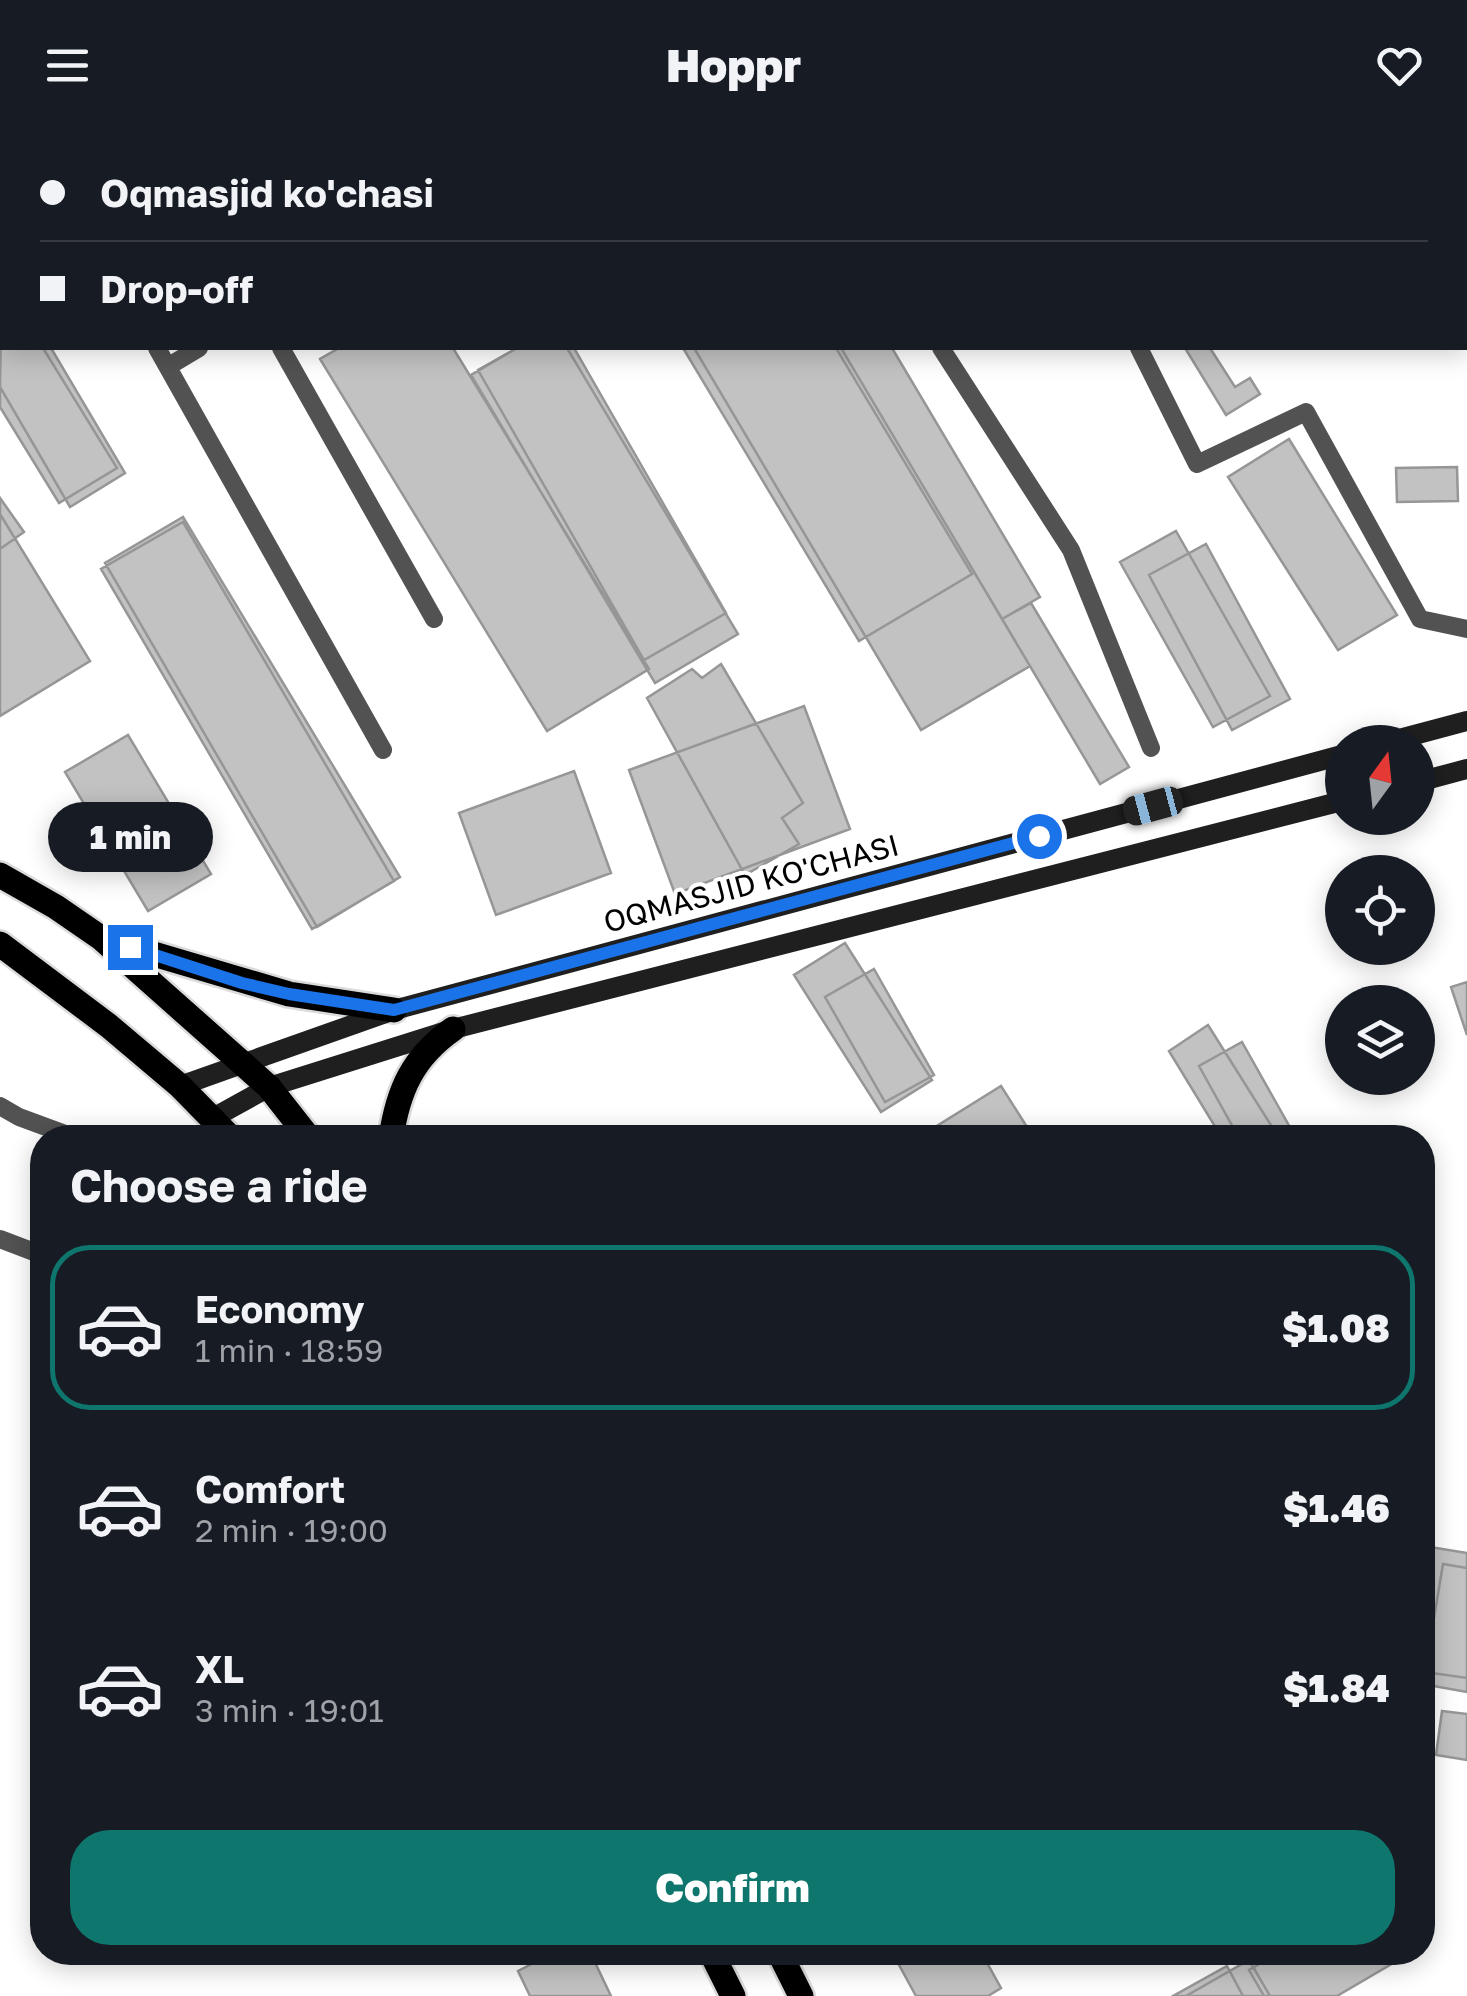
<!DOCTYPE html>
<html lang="en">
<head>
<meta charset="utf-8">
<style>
  :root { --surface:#171b24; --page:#20242c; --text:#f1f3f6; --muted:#9ea1a6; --line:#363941; --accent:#0f766e }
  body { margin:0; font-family:"Golos Text",sans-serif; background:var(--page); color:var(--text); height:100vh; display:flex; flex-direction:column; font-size:38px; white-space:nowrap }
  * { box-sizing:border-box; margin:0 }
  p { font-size:32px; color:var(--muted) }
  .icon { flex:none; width:55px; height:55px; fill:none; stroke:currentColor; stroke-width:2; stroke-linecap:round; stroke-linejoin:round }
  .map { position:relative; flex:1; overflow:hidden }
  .sheet { position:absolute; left:30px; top:995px; width:1405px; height:840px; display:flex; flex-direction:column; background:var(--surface); border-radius:40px; box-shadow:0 5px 25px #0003 }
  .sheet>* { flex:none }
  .hud { position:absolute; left:0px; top:0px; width:1468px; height:220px; box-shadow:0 5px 25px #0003; display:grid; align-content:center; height:220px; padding:0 40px; background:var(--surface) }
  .needle { width:65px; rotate:15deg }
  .fabs { position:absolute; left:1325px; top:595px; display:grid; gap:20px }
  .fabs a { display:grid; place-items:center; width:110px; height:110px; border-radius:50%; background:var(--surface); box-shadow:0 5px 25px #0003; font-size:50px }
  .end { position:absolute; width:45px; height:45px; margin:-22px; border:12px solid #1a73e8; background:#fff; box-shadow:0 0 0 5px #fff }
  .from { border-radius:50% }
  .bubble { position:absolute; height:70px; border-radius:35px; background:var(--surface); box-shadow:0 5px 25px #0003; font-size:32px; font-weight:800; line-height:70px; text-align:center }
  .car { position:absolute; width:30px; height:60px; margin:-30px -15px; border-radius:12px; box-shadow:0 0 8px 2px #0007; background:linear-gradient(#222 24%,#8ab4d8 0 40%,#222 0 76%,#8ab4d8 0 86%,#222 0) }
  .hud b { display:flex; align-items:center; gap:35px; height:95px; font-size:38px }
  .hud b+b { border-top:2px solid var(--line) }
  .hud i { width:25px; height:25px; background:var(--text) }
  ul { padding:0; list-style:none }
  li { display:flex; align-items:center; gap:30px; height:165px; margin:0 20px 15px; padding:0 20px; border:5px solid transparent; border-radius:40px }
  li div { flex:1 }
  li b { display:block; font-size:38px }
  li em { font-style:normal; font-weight:800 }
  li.selected { border-color:var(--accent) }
  li>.icon { width:90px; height:90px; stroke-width:1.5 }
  h2 { padding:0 40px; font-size:45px; line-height:120px }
  .button { display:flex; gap:20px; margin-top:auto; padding:20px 40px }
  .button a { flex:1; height:115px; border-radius:40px; background:var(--accent); color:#fff; font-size:40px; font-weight:800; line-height:115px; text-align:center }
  header { display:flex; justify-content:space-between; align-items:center; height:130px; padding:0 40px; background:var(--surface); font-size:45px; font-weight:800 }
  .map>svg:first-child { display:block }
  .building { fill:#c2c2c2; stroke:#969696; stroke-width:2.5 }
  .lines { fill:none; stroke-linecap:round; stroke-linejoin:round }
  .primary-casing { stroke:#dbdbdb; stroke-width:30 }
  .lane { stroke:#525252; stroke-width:18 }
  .street { stroke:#525252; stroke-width:20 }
  .secondary { stroke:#1f1f1f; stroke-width:20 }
  .primary { stroke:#000; stroke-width:25 }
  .route { stroke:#1a73e8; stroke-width:12 }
  .labels { text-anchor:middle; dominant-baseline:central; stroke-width:8; stroke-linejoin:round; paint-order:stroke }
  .street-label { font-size:30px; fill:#000; stroke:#fff }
</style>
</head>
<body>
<header><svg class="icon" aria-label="menu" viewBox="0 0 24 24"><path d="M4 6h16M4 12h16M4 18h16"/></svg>Hoppr<svg class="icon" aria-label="heart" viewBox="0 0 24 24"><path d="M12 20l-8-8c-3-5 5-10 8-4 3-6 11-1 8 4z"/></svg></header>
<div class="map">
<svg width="1467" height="1866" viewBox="0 0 1467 1866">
  <rect width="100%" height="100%" fill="#fff"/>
  <!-- building -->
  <path class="building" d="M 122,0 L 219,0 L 221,2 L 124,2 Z
    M 127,0 L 221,0 L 223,2 L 129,2 Z
    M 311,0 L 402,0 L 404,2 L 313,2 Z
    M 566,0 L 643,0 L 639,2 Z
    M 0,147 L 2,218 L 43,218 L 117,338 L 59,373 L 0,277 Z
    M 2,148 L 2,218 L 51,218 L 125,343 L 70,377 L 0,257 Z
    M 339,218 L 453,218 L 649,539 L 547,601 L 320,229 Z
    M 517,218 L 567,218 L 738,504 L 655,553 L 471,245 Z
    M 517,218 L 574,218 L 726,483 L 644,530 L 478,240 Z
    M 683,218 L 836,218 L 972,444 L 859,511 Z
    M 694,218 L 841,218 L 1030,536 L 921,600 Z
    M 841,218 L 892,218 L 1040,467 L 1002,489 Z
    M 1185,218 L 1210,218 L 1235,257 L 1250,248 L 1260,264 L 1226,285 Z
    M 1289,309 L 1397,485 L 1338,520 L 1228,347 Z
    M 1457,337 L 1458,371 L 1397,372 L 1396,338 Z
    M 0,368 L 24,402 L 0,419 Z
    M 0,384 L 90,531 L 0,586 Z
    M 183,387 L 400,747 L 317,797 L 105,433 Z
    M 183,392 L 394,751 L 312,799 L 101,439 Z
    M 1176,401 L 1270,566 L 1213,597 L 1120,432 Z
    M 1206,414 L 1290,569 L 1232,600 L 1149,445 Z
    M 1031,473 L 1129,637 L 1100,654 L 1002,489 Z
    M 721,534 L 803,673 L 782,688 L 799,714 L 745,745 L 647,568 L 692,539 L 702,548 Z
    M 804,576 L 850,699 L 675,764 L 629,640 Z
    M 128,605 L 211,744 L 148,781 L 65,642 Z
    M 574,641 L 611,743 L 496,785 L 459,683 Z
    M 845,813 L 932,950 L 881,982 L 794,845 Z
    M 874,839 L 934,945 L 885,972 L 825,867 Z
    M 1467,852 L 1467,905 L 1451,857 Z
    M 1208,895 L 1279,1008 L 1222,1008 L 1169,921 Z
    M 1242,912 L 1296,1008 L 1239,1008 L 1199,936 Z
    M 1001,956 L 1034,1008 L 937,1008 L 932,999 Z
    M 1424,1416 L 1467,1423 L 1467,1562 L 1422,1554 Z
    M 1443,1434 L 1467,1438 L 1467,1548 L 1425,1542 Z
    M 1442,1581 L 1467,1584 L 1467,1630 L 1436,1625 Z
    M 555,1822 L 590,1822 L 611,1866 L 530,1866 L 518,1841 Z
    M 892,1822 L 981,1822 L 1001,1858 L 988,1866 L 916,1866 Z
    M 1280,1822 L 1412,1822 L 1337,1866 L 1264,1866 L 1249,1840 Z
    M 1249,1830 L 1270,1866 L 1186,1866 Z
    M 1227,1836 L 1243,1866 L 1173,1866 Z"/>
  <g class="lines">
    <!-- primary casing -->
    <g class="primary-casing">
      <path id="primary" d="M 0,745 L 56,777 L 101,808 L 269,957 L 309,1008
        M 113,812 L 289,864 L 394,880
        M 0,814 L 109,896 L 180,956 L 231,1008
        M 391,1008 C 398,960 413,927 453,899
        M 711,1822 L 733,1866
        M 779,1822 L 801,1866"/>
    </g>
    <!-- lane -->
    <path class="lane" d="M 0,102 L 2,101
      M 157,218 L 383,620
      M 281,218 L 434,489
      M 941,218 L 1071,420 L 1151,618
      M 1139,218 L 1197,334 L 1306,282 L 1420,489 L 1467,499
      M 169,236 L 199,218
      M 0,976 L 19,987 L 76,1008
      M 0,1109 L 42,1125"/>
    <!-- street -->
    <path class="street" d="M 1462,0 L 1464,2"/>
    <!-- secondary -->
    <path class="secondary" d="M 1388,612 L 1467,591
      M 1418,652 L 1467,639
      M 180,956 L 394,880 L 1342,625
      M 213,988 L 269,957 L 453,899 L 1342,671"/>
    <!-- primary -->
    <use href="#primary" class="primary"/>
  </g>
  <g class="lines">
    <!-- route -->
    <path class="route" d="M 130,817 L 242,853 L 289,864 L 394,880 L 1039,706"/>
  </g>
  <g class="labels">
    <!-- street labels -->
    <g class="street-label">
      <text transform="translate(751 753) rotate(-15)">OQMASJID KO'CHASI</text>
    </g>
  </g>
</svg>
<div class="fabs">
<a><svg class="needle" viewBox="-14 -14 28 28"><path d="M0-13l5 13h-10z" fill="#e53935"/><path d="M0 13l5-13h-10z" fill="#9ea1a6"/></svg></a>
<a><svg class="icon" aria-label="locate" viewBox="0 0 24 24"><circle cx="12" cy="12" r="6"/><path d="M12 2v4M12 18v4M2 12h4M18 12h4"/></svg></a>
<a><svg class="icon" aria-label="layers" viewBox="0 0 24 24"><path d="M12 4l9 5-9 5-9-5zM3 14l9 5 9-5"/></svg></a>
</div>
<i class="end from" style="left:1039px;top:706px"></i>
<i class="end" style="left:130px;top:817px"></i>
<div class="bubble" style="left:48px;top:672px;width:165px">1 min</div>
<i class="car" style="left:1153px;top:676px;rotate:255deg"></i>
<div class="hud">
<b><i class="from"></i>Oqmasjid ko'chasi</b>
<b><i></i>Drop-off</b>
</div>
<section class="sheet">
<h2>Choose a ride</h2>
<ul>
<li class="selected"><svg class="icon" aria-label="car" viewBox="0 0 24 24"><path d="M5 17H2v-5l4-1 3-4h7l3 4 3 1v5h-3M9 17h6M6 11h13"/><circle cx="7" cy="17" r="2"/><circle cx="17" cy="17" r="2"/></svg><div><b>Economy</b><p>1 min · 18:59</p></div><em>$1.08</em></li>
<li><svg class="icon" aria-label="car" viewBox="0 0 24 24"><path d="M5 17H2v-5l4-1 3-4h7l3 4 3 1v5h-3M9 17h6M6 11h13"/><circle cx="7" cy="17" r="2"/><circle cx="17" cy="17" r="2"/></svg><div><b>Comfort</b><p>2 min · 19:00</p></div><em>$1.46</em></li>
<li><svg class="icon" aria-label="car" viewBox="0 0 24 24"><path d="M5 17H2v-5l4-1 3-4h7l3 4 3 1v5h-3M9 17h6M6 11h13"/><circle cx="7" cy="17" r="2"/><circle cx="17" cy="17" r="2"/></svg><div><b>XL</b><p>3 min · 19:01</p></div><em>$1.84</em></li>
</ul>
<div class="button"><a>Confirm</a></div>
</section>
</div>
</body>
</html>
